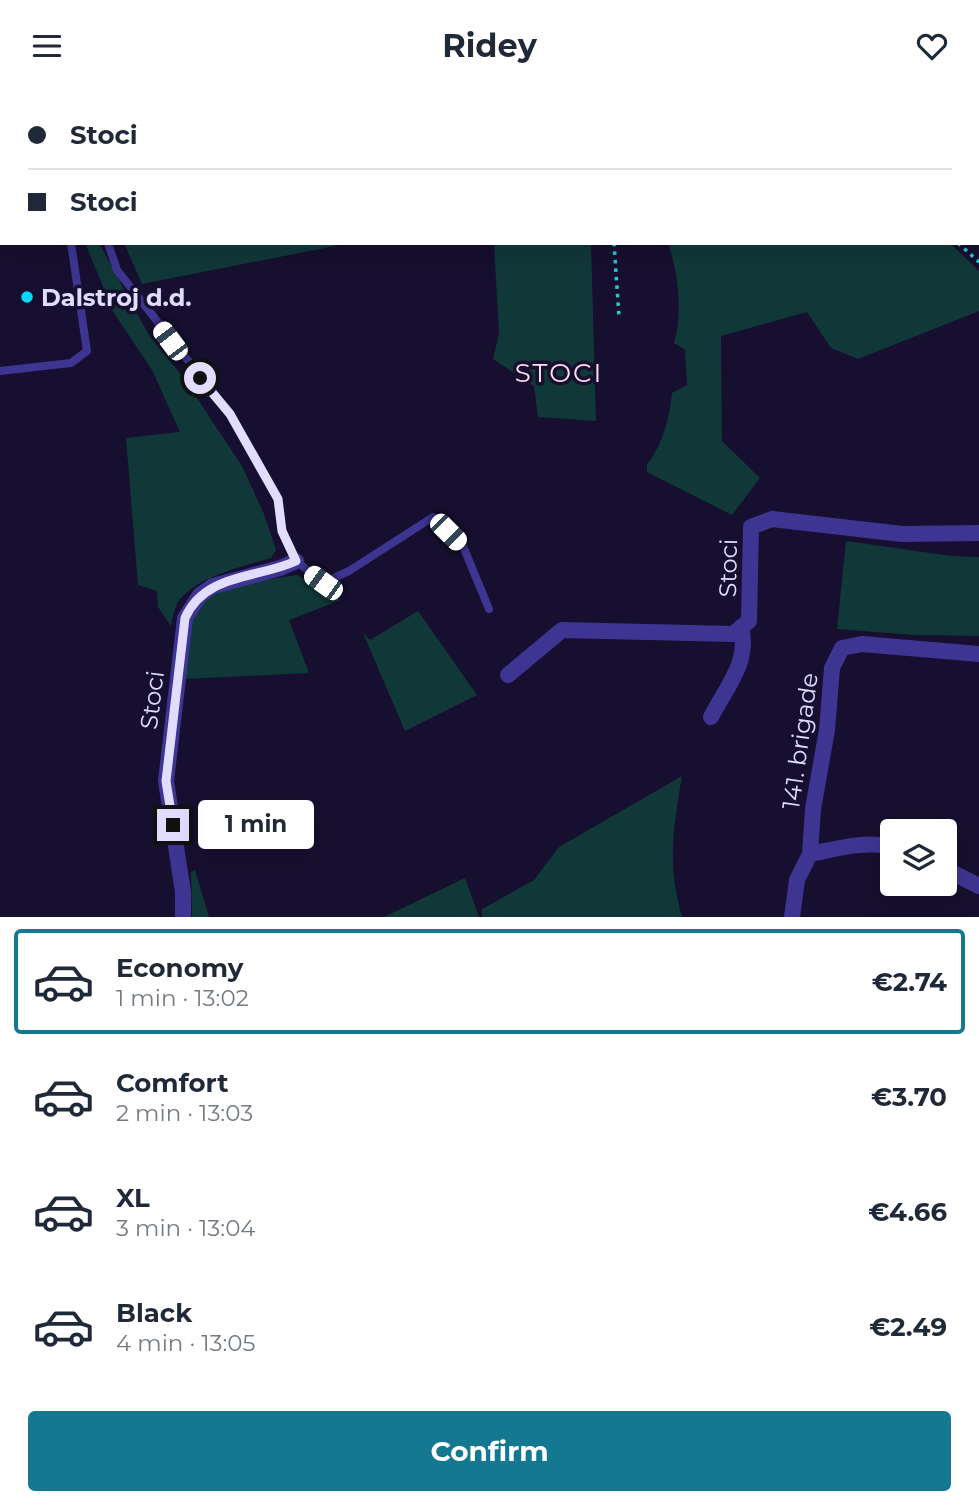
<!DOCTYPE html>
<html lang="en">
<head>
<meta charset="utf-8">
<style>
  :root { --surface:#fff; --page:#f2f2f3; --text:#1f2937; --muted:#747a83; --line:#e0e1e3; --accent:#157891 }
  body { margin:0; font-family:Montserrat,sans-serif; background:var(--page); color:var(--text); height:100vh; display:flex; flex-direction:column; font-size:26px; white-space:nowrap }
  * { box-sizing:border-box; margin:0 }
  p { font-size:23px; color:var(--muted) }
  .icon { flex:none; width:38px; height:38px; fill:none; stroke:currentColor; stroke-width:2; stroke-linecap:round; stroke-linejoin:round }
  .map { position:relative; height:826px; overflow:hidden }
  .sheet { display:flex; flex-direction:column; background:var(--surface); flex:1 }
  .sheet>* { flex:none }
  .top-card { position:absolute; left:0px; top:0px; width:980px; height:154px; box-shadow:0 7px 28px #0002; display:grid; align-content:center; height:154px; padding:0 28px; background:var(--surface) }
  .fabs { position:absolute; left:880px; top:728px; display:grid; gap:14px }
  .fabs a { display:grid; place-items:center; width:77px; height:77px; border-radius:7px; background:var(--surface); box-shadow:0 7px 28px #0002; font-size:35px }
  .end { position:absolute; width:32px; height:32px; margin:-16px; border:9px solid #e2dcff; background:#111; box-shadow:0 0 0 4px #111 }
  .from { border-radius:50% }
  .bubble { position:absolute; height:49px; border-radius:7px; background:var(--surface); box-shadow:0 7px 28px #0002; font-size:23px; font-weight:700; line-height:49px; text-align:center }
  .car { position:absolute; width:21px; height:42px; margin:-21px -10px; border-radius:9px; box-shadow:0 0 5px 2px #0007; background:linear-gradient(#fff 24%,#345 0 40%,#fff 0 76%,#345 0 86%,#fff 0) }
  .top-card b { display:flex; align-items:center; gap:24px; height:66px; font-size:26px }
  .top-card b+b { border-top:2px solid var(--line) }
  .top-card i { width:18px; height:18px; background:var(--text) }
  ul { padding:12px 0 0; list-style:none }
  li { display:flex; align-items:center; gap:21px; height:105px; margin:0 14px 10px; padding:0 14px; border:4px solid transparent; border-radius:7px }
  li div { flex:1 }
  li b { display:block; font-size:26px }
  li em { font-style:normal; font-weight:700 }
  li.current { border-color:var(--accent) }
  li>.icon { width:63px; height:63px; stroke-width:1.5 }
  .action { display:flex; gap:14px; margin-top:auto; padding:14px 28px }
  .action a { flex:1; height:80px; border-radius:7px; background:var(--accent); color:#fff; font-size:28px; font-weight:700; line-height:80px; text-align:center }
  header { display:flex; justify-content:space-between; align-items:center; height:91px; padding:0 28px; background:var(--surface); font-size:32px; font-weight:700 }
  .map>svg:first-child { display:block }
  .green { fill:#113839 }
  .lines { fill:none; stroke-linecap:round; stroke-linejoin:round }
  .path { stroke:#23cccb; stroke-width:3.5; stroke-dasharray:3.5 5; stroke-linecap:butt }
  .service { stroke:#3e3592; stroke-width:8 }
  .minor { stroke:#3e3592; stroke-width:16 }
  .route { stroke:#e2dcff; stroke-width:9 }
  .poi-dot { fill:#08d8ff; stroke:#160f2f; stroke-width:2.5 }
  .labels { text-anchor:middle; dominant-baseline:central; stroke-width:7; stroke-linejoin:round; paint-order:stroke }
  .poi-label { font-size:24px; font-weight:bold; fill:#e2dcff; stroke:#160f2f; text-anchor:start }
  .street-label { font-size:24px; fill:#e2dcff; stroke:#160f2f }
  .neighbourhood-label { font-size:26px; letter-spacing:2px; fill:#ffdef1; stroke:#160f2f }
</style>
</head>
<body>
<header><svg class="icon" aria-label="menu" viewBox="0 0 24 24"><path d="M4 6h16M4 12h16M4 18h16"/></svg>Ridey<svg class="icon" aria-label="heart" viewBox="0 0 24 24"><path d="M12 20l-8-8c-3-5 5-10 8-4 3-6 11-1 8 4z"/></svg></header>
<div class="map">
<svg width="979" height="826" viewBox="0 0 979 826">
  <rect width="100%" height="100%" fill="#160f2f"/>
  <!-- green -->
  <path class="green" d="M 299,0 L 657,0 L 657,2 L 298,2 Z
    M 85,152 L 99,152 L 147,241 L 185,289 L 242,375 L 264,423 L 276,459 L 271,467 C 244,475 191,487 177,513 C 174,519 172,528 171,535 L 158,516 L 157,500 L 138,494 L 126,347 L 180,341 L 152,279 L 114,222 Z
    M 124,152 L 334,152 L 335,155 L 142,193 Z
    M 494,152 L 591,152 L 596,330 L 538,326 L 534,295 L 493,268 L 499,243 Z
    M 668,152 L 950,152 L 979,180 L 979,220 L 858,268 L 831,257 L 807,221 L 721,245 L 722,350 L 760,387 L 732,424 L 647,381 L 647,373 C 662,356 670,325 672,302 L 687,294 L 685,259 L 674,252 C 683,223 678,180 668,152 Z
    M 846,450 L 951,465 L 979,466 L 979,545 L 914,544 L 837,538 Z
    M 297,484 L 341,509 L 289,529 L 309,582 L 184,588 C 187,569 187,548 192,529 C 202,491 266,490 297,484 Z
    M 418,520 L 477,604 L 405,640 L 363,542 L 370,549 Z
    M 682,685 C 673,737 667,774 682,826 L 482,826 L 482,818 L 534,789 L 559,756 Z
    M 195,779 L 209,826 L 192,826 L 191,781 Z
    M 465,787 L 479,826 L 384,826 Z"/>
  <g class="lines">
    <!-- path -->
    <path class="path" d="M 614,152 L 619,226
      M 958,152 L 979,171"/>
    <!-- service -->
    <path class="service" d="M 49,0 L 49,2
      M 64,0 L 64,2
      M 108,152 L 117,179 L 230,323 L 278,408 L 282,440 L 296,470 L 323,492 L 349,480 L 433,426 L 463,455 L 489,518
      M 0,280 L 71,272 L 87,260 L 71,152"/>
    <!-- minor -->
    <path class="minor" d="M 925,0 L 926,2
      M 978,104 L 979,105
      M 508,584 L 562,539 L 733,543 L 749,530 L 751,436 L 772,428 L 902,443 L 979,442
      M 711,626 C 726,596 750,572 741,536
      M 810,763 C 836,758 866,749 892,756
      M 945,778 L 979,795
      M 183,826 L 183,801 L 166,690 L 185,527 L 200,504 L 213,495 L 280,477 L 296,470
      M 792,826 L 797,789 L 810,763 L 813,718 L 827,639 L 832,577 L 842,557 L 862,553 L 979,563"/>
  </g>
  <g class="lines">
    <!-- route -->
    <path class="route" d="M 173,734 L 166,690 L 185,527 C 205,482 257,488 296,470 L 282,440 L 278,408 L 230,323 L 200,287"/>
  </g>
  <!-- markers -->
  <circle class="poi-dot" cx="27" cy="206" r="7"/>
  <g class="labels">
    <!-- poi labels -->
    <g class="poi-label">
      <text x="41" y="206">Dalstroj d.d.</text>
    </g>
    <!-- street labels -->
    <g class="street-label">
      <text transform="translate(728 477) rotate(-89)">Stoci</text>
      <text transform="translate(152 609) rotate(-83)">Stoci</text>
      <text transform="translate(800 650) rotate(-82)">141. brigade</text>
    </g>
    <!-- neighbourhood labels -->
    <g class="neighbourhood-label">
      <text x="559" y="282">STOCI</text>
    </g>
  </g>
</svg>
<div class="fabs">
<a><svg class="icon" aria-label="layers" viewBox="0 0 24 24"><path d="M12 4l9 5-9 5-9-5zM3 14l9 5 9-5"/></svg></a>
</div>
<i class="end from" style="left:200px;top:287px"></i>
<i class="end" style="left:173px;top:734px"></i>
<div class="bubble" style="left:198px;top:709px;width:116px">1 min</div>
<i class="car" style="left:170px;top:250px;rotate:323deg"></i>
<i class="car" style="left:448px;top:441px;rotate:135deg"></i>
<i class="car" style="left:323px;top:492px;rotate:306deg"></i>
<div class="top-card">
<b><i class="from"></i>Stoci</b>
<b><i></i>Stoci</b>
</div>
</div>
<section class="sheet">
<ul>
<li class="current"><svg class="icon" aria-label="car" viewBox="0 0 24 24"><path d="M5 17H2v-5l4-1 3-4h7l3 4 3 1v5h-3M9 17h6M6 11h13"/><circle cx="7" cy="17" r="2"/><circle cx="17" cy="17" r="2"/></svg><div><b>Economy</b><p>1 min · 13:02</p></div><em>€2.74</em></li>
<li><svg class="icon" aria-label="car" viewBox="0 0 24 24"><path d="M5 17H2v-5l4-1 3-4h7l3 4 3 1v5h-3M9 17h6M6 11h13"/><circle cx="7" cy="17" r="2"/><circle cx="17" cy="17" r="2"/></svg><div><b>Comfort</b><p>2 min · 13:03</p></div><em>€3.70</em></li>
<li><svg class="icon" aria-label="car" viewBox="0 0 24 24"><path d="M5 17H2v-5l4-1 3-4h7l3 4 3 1v5h-3M9 17h6M6 11h13"/><circle cx="7" cy="17" r="2"/><circle cx="17" cy="17" r="2"/></svg><div><b>XL</b><p>3 min · 13:04</p></div><em>€4.66</em></li>
<li><svg class="icon" aria-label="car" viewBox="0 0 24 24"><path d="M5 17H2v-5l4-1 3-4h7l3 4 3 1v5h-3M9 17h6M6 11h13"/><circle cx="7" cy="17" r="2"/><circle cx="17" cy="17" r="2"/></svg><div><b>Black</b><p>4 min · 13:05</p></div><em>€2.49</em></li>
</ul>
<div class="action"><a>Confirm</a></div>
</section>
</body>
</html>
